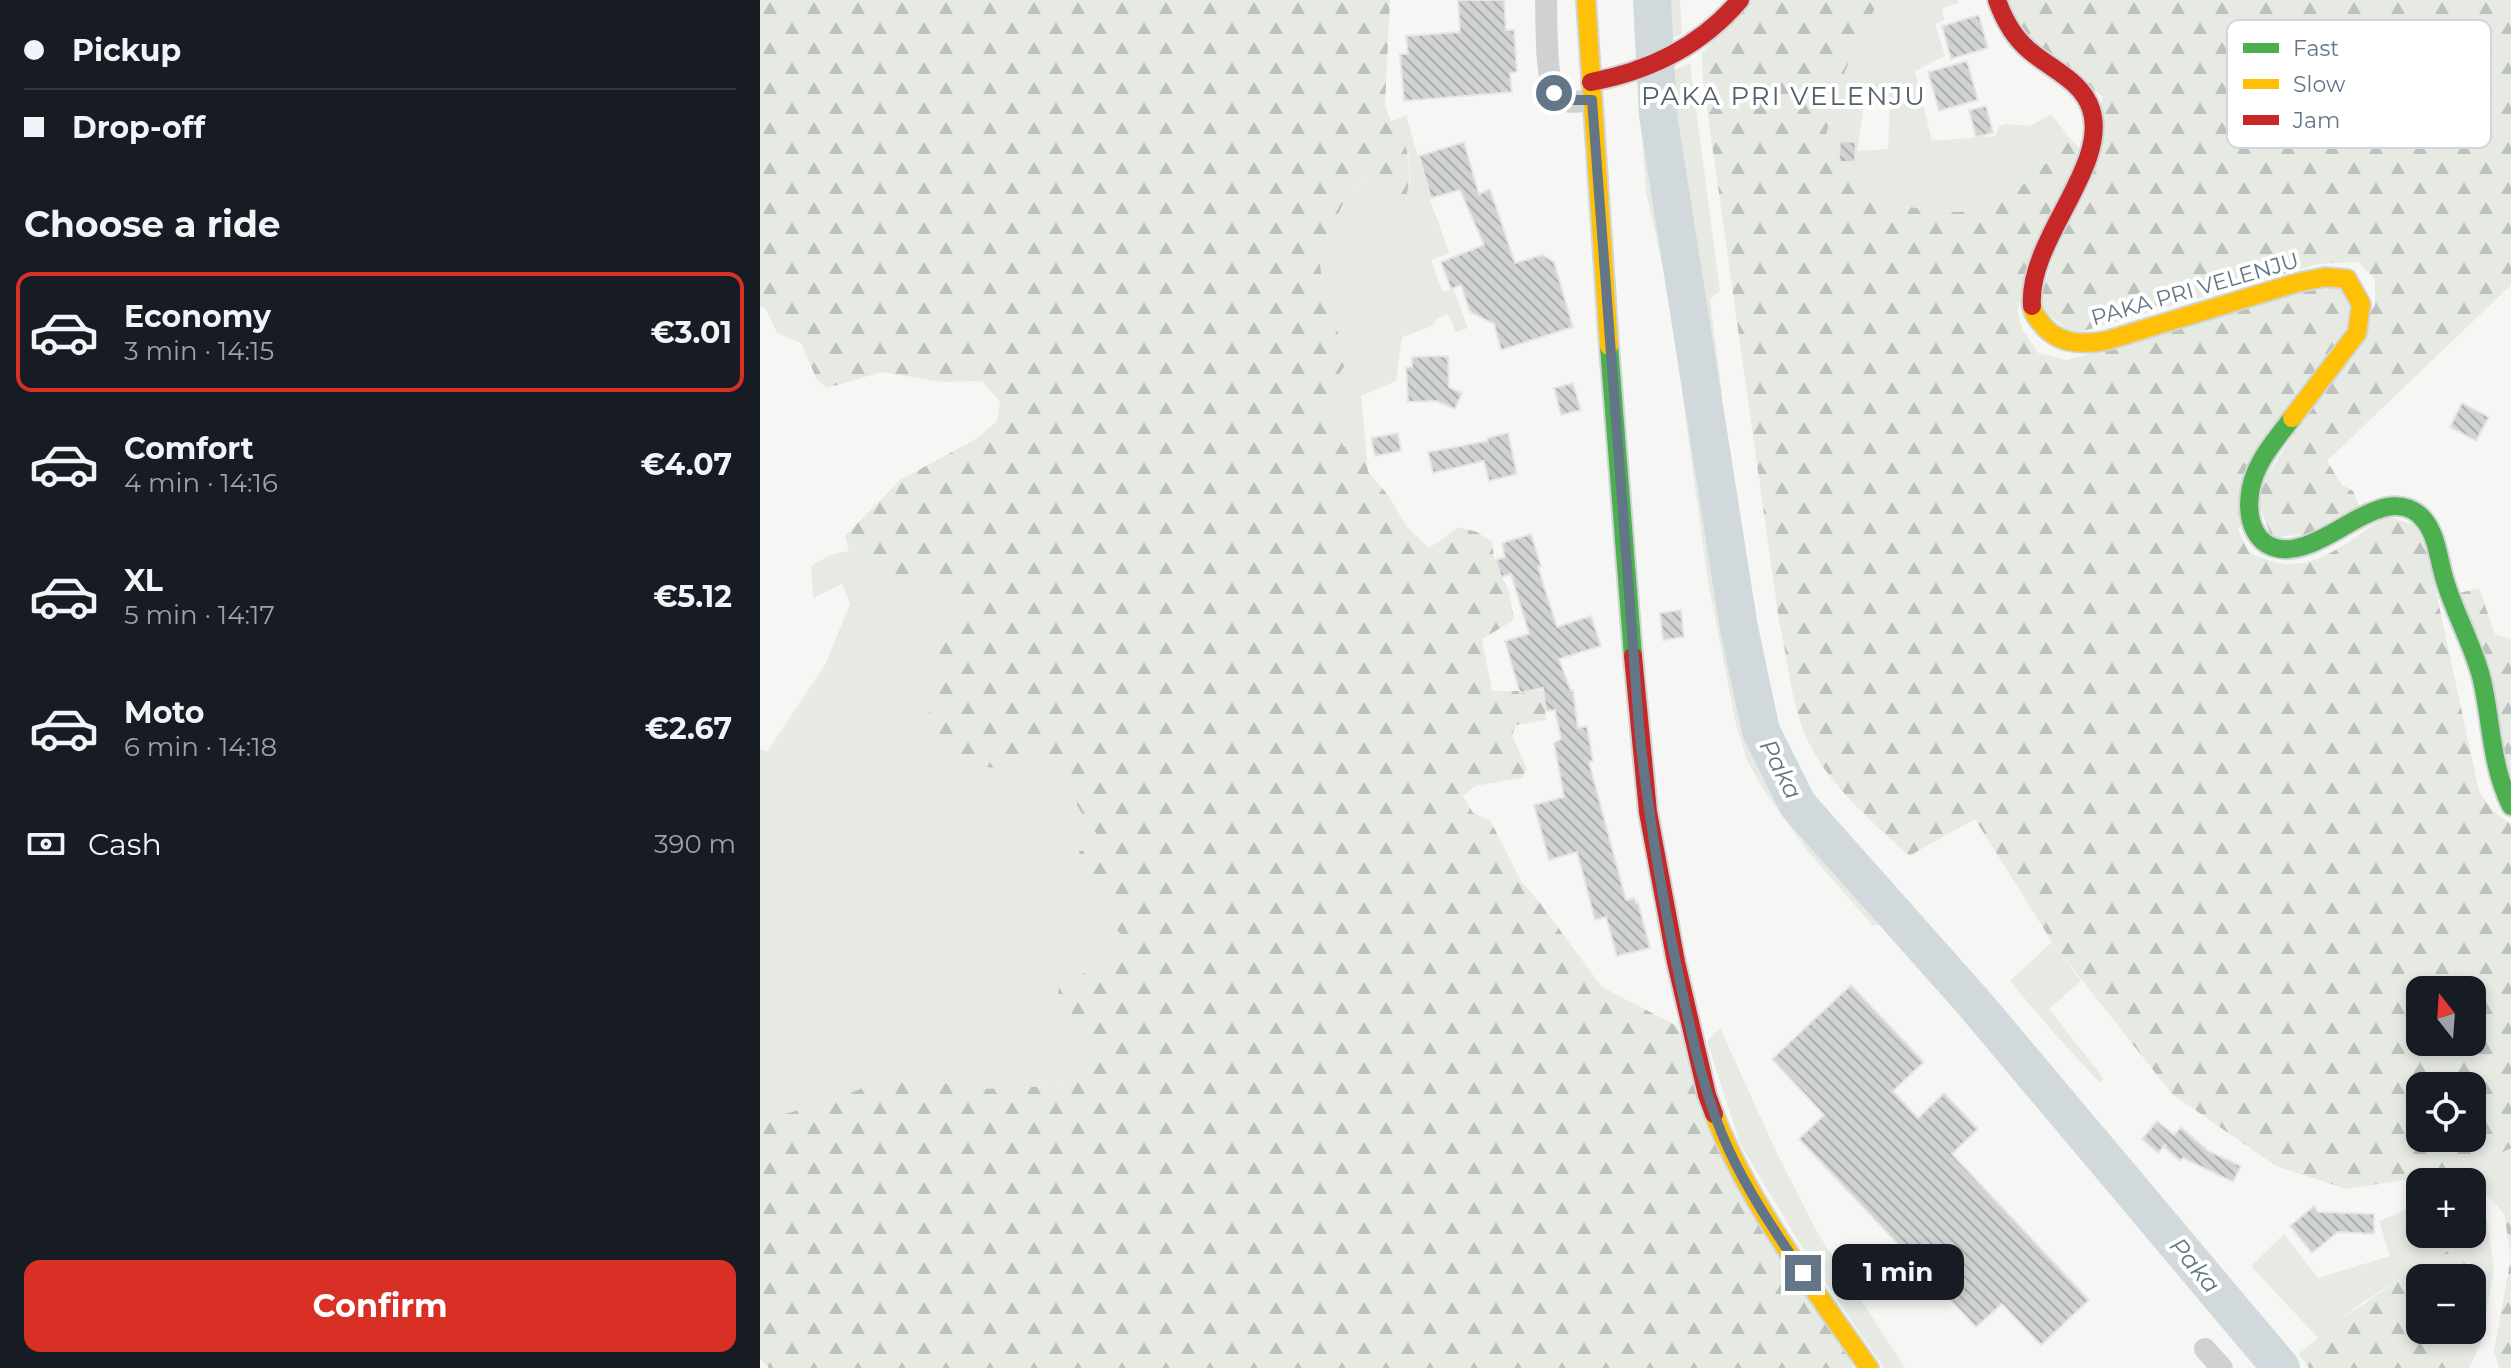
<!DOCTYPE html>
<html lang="en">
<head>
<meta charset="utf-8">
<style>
  :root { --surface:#171b24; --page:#20242c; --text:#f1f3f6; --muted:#9ea1a6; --line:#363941; --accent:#d93025 }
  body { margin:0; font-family:Montserrat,sans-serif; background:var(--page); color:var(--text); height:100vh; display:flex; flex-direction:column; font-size:30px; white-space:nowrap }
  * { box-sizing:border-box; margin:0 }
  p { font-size:26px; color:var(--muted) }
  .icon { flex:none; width:44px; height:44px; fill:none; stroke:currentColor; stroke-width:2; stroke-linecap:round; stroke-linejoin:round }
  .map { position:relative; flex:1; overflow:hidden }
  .panel { display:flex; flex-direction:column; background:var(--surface); width:760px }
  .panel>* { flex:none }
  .hud { display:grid; align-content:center; height:176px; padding:0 24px; background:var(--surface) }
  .needle { width:52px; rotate:343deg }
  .tools { position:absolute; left:1646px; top:976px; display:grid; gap:16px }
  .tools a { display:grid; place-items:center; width:80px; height:80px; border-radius:16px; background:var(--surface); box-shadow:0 4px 12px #0003; font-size:40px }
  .end { position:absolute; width:36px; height:36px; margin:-18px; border:10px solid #637688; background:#fff; box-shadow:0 0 0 4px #fff }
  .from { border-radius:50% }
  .bubble { position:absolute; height:56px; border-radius:16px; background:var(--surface); box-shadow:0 4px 12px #0003; font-size:26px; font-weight:700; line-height:56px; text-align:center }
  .hud b { display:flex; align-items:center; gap:28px; height:76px; font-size:30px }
  .hud b+b { border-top:2px solid var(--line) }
  .hud i { width:20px; height:20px; background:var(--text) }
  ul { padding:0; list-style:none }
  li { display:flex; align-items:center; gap:24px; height:120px; margin:0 16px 12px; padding:0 8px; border:4px solid transparent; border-radius:16px }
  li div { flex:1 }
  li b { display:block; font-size:30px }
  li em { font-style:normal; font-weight:700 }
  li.active { border-color:var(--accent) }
  li>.icon { width:72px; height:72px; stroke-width:1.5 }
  h2 { padding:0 24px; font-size:36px; line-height:96px }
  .pay { display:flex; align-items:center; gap:20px; height:88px; padding:0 24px; font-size:30px }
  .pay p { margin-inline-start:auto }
  .primary-button { display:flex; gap:16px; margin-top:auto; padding:16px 24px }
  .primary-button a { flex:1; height:92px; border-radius:16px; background:var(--accent); color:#fff; font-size:32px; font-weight:700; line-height:92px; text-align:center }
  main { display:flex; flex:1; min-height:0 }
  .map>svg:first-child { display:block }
  .green { fill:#e6eae3; fill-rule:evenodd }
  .forest { fill:url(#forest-firs); fill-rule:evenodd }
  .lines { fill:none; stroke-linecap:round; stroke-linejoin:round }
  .river { stroke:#d1d9dc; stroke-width:38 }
  .building { fill:url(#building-back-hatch); stroke:#e6e6e5; stroke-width:2 }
  .fast-casing { stroke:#d1d4d5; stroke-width:22 }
  .slow-casing { stroke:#d1d4d5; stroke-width:22 }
  .jam-casing { stroke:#d1d4d5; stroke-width:22 }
  .street { stroke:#d0d2d2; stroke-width:22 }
  .fast { stroke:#4caf50; stroke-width:18 }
  .slow { stroke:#ffc107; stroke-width:18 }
  .jam { stroke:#c62828; stroke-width:18 }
  .route { stroke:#637688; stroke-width:10 }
  .labels { text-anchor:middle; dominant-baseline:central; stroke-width:8; stroke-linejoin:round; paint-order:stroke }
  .street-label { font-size:22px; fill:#637688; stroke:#fff }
  .water-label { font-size:24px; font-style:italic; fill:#5f7784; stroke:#fff }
  .quarter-label { font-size:26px; letter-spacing:2px; fill:#525f6d; stroke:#fff }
  .key { fill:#fff; stroke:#d0d6db; stroke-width:2 }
  .key-label { font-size:22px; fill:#637688 }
</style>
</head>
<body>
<main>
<section class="panel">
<div class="hud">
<b><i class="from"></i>Pickup</b>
<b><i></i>Drop-off</b>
</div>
<h2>Choose a ride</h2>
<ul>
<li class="active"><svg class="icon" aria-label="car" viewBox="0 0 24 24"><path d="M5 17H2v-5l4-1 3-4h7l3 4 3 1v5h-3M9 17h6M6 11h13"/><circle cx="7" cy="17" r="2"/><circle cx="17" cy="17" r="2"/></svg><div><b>Economy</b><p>3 min · 14:15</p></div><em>€3.01</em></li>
<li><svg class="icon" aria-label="car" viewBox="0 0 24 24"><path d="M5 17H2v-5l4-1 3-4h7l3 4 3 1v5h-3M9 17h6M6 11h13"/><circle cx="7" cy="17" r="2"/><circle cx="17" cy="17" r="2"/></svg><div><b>Comfort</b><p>4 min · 14:16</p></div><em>€4.07</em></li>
<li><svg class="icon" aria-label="car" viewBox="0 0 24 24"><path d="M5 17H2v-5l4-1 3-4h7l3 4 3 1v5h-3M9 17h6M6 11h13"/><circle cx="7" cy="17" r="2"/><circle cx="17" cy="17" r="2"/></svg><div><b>XL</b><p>5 min · 14:17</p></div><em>€5.12</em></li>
<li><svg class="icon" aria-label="car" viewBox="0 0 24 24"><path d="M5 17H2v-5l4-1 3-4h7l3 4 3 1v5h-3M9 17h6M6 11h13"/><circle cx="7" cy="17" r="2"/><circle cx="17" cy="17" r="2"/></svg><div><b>Moto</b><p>6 min · 14:18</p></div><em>€2.67</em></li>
</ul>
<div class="pay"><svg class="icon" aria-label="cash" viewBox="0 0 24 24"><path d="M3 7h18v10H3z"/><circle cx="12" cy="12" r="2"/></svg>Cash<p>390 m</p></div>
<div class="primary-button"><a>Confirm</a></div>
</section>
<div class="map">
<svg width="1751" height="1368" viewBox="0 0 1751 1368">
  <defs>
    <pattern id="forest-firs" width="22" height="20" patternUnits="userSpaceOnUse" patternTransform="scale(2)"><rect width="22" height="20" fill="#e6eae3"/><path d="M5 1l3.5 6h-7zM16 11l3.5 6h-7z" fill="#bec2be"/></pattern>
    <pattern id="building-back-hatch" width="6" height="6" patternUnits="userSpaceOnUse" patternTransform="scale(2)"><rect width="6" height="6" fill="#d1d3d3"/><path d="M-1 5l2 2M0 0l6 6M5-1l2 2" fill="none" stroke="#adb0b1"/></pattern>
  </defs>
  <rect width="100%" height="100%" fill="#f6f7f5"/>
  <!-- green -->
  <path class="green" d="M 904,0 L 920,0 L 922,34 L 904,42 Z
    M 1119,0 L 1198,0 L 1198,3 L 1182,8 L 1184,20 L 1175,24 L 1185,56 L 1155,71 L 1172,141 L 1235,136 L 1239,126 L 1246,124 L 1270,126 L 1291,114 L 1311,140 C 1288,160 1266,185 1241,202 C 1211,222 1124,209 1098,185 C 1085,173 1075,155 1064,141 L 1085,71 ZM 1105,99 L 1130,103 L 1128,149 L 1097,151 Z
    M 930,63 L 960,291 L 950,299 L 962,394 L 951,405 L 936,314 L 905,74 Z
    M 889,79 L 956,553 L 988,723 L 1020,790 L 1088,880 L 1125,923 L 1113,926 L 1046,849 L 1003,789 L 987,760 L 976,725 L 948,582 L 908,290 L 886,192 L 878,84 Z
    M 646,115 L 671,202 L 689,253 L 671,260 L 682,291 L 694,290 L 708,328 L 696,332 L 688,314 L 678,318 L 672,326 L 642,337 L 636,381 L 601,396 L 605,437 L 584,447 C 572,413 562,392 588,362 L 567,301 L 558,256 L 590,188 L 612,176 L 633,190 L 650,185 L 649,158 L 638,119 Z
    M 89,551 L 111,567 L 153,582 L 170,578 L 190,586 L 196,611 L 182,630 L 170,689 L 169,724 L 214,766 L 285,755 L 332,829 L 344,841 L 331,850 L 345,893 L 341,902 L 350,922 L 365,939 L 361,958 L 299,983 L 337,1040 L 335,1064 L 295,1086 L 221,1089 L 136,1075 L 77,1098 L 22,1115 L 0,1113 L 0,749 L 7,752 L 65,665 L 90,604 L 82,584 L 53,598 L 51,566 L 70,555 Z
    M 1292,942 L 1321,981 L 1289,1009 L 1344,1079 L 1340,1083 L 1293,1032 L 1250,981 Z
    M 960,1028 L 1015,1149 L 1057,1232 L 1145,1368 L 1124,1368 L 1049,1259 L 980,1144 L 947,1041 Z
    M 1751,1148 L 1751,1209 L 1744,1214 L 1706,1171 Z
    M 1660,1204 L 1660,1234 L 1712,1234 L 1712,1204 L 1727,1219 L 1734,1268 L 1721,1343 L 1709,1368 L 1704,1368 L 1686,1342 L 1691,1330 L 1712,1330 L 1712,1281 L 1716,1272 L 1695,1247 L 1603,1302 L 1558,1338 L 1491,1266 L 1524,1234 L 1558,1278 L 1630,1256 L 1619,1221 Z"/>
  <!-- forest -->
  <path class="forest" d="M 0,0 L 630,0 L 625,105 L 631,121 L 638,119 C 646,146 655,171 645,199 L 638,199 L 633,190 L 612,176 L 591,187 L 558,256 L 567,301 L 588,362 C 562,392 572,413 584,447 L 605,437 L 608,472 L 628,495 L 647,527 L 669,548 L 699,527 L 717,532 L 732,542 L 734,558 L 749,592 L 754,620 L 722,639 L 732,691 L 783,691 L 786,720 L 756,725 L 752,735 L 767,769 L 762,778 L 715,786 L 703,796 L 713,813 L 730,820 L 761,881 L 780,903 L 842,987 L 917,1026 L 1094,1368 L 9,1368 L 0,1359 L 0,1113 L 22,1115 L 77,1098 L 136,1075 L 221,1089 L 296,1086 L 334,1064 L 337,1040 L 298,1000 L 299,983 L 361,958 L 365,939 L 350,922 L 341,902 L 345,893 C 329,882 320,870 319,851 L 331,850 L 344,841 L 332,829 L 285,755 L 280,760 L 237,768 L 214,766 L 169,724 L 170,689 L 182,630 L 196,611 L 190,586 L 170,578 L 153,583 L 111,567 L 89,551 L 85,536 L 140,480 L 216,439 L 237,421 L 240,402 L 222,381 L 181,382 L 122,372 L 67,388 L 57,380 L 41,343 L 17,333 L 6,309 L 0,307 Z
    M 988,0 L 1119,0 L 1085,71 L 1064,141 C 1075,155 1085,173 1098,185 C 1124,209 1212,222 1241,202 C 1266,185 1288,160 1311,140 L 1321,149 L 1257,311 L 1263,330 L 1278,353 L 1307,360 L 1571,284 L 1599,304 L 1478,530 L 1489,553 C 1498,556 1509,561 1519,563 C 1560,570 1594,537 1626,516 L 1662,527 L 1719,791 L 1733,811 L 1751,824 L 1751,1148 L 1706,1171 L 1586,1189 L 1516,1166 L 1412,1094 L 1292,942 L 1215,819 L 1149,856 C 1113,822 1070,787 1048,741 C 1031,705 1028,659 1019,621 L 943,80 L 942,53 ZM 1660,990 L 1712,990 L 1712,1042 L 1660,1042 ZM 1660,1086 L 1712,1086 L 1712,1138 L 1660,1138 Z
    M 1247,0 L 1751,0 L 1751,285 L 1567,461 L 1582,485 L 1593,491 L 1600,507 L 1563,532 L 1512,538 L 1495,495 L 1615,305 L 1615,279 L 1598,262 L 1558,264 L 1313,334 L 1278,306 L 1343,97 L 1271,42 Z
    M 1719,588 L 1735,634 L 1751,639 L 1751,790 L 1696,594 Z
    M 1751,1209 L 1751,1368 L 1739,1368 L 1734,1351 L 1751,1257 L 1744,1214 Z
    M 1695,1247 L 1716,1272 L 1712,1281 L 1712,1278 L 1660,1278 L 1660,1330 L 1691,1330 L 1686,1342 L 1704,1368 L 1549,1368 L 1539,1354 C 1587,1311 1640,1280 1695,1247 Z"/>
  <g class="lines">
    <!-- river -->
    <path class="river" d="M 892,0 L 898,115 L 979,628 L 1001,731 L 1038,805 L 1213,1002 L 1521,1368"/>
  </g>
  <!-- building -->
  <path class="building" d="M 698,0 L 744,0 L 746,30 L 754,30 L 757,72 L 750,73 L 752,92 L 644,101 L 640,54 L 648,54 L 646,36 L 700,32 Z
    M 1219,15 L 1228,48 L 1191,59 L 1182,26 Z
    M 1207,61 L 1218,100 L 1179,111 L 1168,72 Z
    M 1226,106 L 1233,133 L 1216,137 L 1209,110 Z
    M 1080,141 L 1096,142 L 1095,162 L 1079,162 Z
    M 704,142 L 719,194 L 730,189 L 755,263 L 782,255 L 794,262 L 813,327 L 741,350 L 734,324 L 710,312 L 701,285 L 691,289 L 681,262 L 724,245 L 700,190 L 671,198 L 659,156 Z
    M 688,356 L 689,387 L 702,393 L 695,409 L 676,401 L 648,402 L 646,367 L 652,367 L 652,357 Z
    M 813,383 L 821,410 L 801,415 L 794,388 Z
    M 1702,403 L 1729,417 L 1716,441 L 1690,427 Z
    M 638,433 L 641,451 L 615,456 L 611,438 Z
    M 748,433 L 757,474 L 729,481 L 724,461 L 673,473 L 668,452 L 728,441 L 727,438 Z
    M 771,534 L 781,566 L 778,567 L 797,627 L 831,616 L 841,646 L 799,659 L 811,691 L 813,690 L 818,728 L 827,726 L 833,761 L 829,762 L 866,900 L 874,898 L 876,903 L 878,902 L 890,948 L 857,956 L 846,917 L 835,920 L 817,852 L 789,860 L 774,805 L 804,797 L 794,743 L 801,739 L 795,710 L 786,711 L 783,688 L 760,693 L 745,641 L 769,634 L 751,574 L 741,577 L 736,560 L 745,557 L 742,543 Z
    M 921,610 L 924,637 L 903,640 L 900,613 Z
    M 1091,985 L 1164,1062 L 1133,1091 L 1158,1118 L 1184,1093 L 1218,1129 L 1192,1154 L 1329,1300 L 1281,1345 L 1242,1304 L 1216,1327 L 1039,1139 L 1064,1115 L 1012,1059 Z
    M 1397,1121 L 1414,1135 L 1421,1127 L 1448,1151 L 1481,1166 L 1473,1182 L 1423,1158 L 1420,1161 L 1404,1147 L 1406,1144 L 1398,1153 L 1382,1139 Z
    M 1554,1206 L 1558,1212 L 1614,1214 L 1614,1234 L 1578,1232 L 1552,1253 L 1530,1226 Z"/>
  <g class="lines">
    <!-- fast casing -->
    <g class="fast-casing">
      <path id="fast" d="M 849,346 L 873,656
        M 1532,418 C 1519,436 1503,453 1495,474 C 1480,513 1493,562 1544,546 C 1573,537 1597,514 1627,507 C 1642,504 1656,509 1665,521 C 1678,538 1679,564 1686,584 C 1696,615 1712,644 1721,676 C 1732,720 1730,764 1751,806"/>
    </g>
    <!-- slow casing -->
    <g class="slow-casing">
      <path id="slow" d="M 826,0 L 849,346
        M 1272,306 C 1273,314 1276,316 1281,323 C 1297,344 1320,345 1345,341 L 1536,283 L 1565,277 L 1587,279 L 1601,304 L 1597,333 L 1532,418
        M 954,1114 C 990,1207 1053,1287 1109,1368"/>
    </g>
    <!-- jam casing -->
    <g class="jam-casing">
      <path id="jam" d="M 1237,0 C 1244,20 1253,37 1270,51 C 1291,69 1322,81 1331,109 C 1350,166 1267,240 1272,306
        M 831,82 C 890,71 941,46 980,0
        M 873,656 L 888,812 L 916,962 L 947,1095 L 954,1114"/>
    </g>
    <!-- street -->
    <path class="street" d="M 786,0 C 787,20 784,89 800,99 C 809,104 822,101 832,100
      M 1445,1349 L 1462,1368"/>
    <!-- fast -->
    <use href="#fast" class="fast"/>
    <!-- slow -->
    <use href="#slow" class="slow"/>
    <!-- jam -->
    <use href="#jam" class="jam"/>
  </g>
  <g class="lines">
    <!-- route -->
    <path class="route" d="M 794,93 L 802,100 L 832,100 L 879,727 C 888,816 903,903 922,991 C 934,1044 945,1098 968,1148 C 988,1192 1016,1233 1043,1273"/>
  </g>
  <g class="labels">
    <!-- street labels -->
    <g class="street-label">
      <text transform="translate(1435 289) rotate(-16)">PAKA PRI VELENJU</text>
    </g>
    <!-- water labels -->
    <g class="water-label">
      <text transform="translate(1021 769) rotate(63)">Paka</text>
      <text transform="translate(1435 1265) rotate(50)">Paka</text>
    </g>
    <!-- quarter labels -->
    <g class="quarter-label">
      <text x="1024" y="96">PAKA PRI VELENJU</text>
    </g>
  </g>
  <!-- legend -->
  <rect x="1467" y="20" width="264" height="128" rx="12" class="key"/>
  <rect x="1483" y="43" width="36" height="10" fill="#4caf50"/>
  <rect x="1483" y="79" width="36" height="10" fill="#ffc107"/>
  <rect x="1483" y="115" width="36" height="10" fill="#c62828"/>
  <g class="key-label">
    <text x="1533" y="56">Fast</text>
    <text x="1533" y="92">Slow</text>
    <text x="1533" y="128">Jam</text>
  </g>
</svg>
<div class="tools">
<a><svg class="needle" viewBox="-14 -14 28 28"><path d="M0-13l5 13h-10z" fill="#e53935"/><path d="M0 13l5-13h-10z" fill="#9ea1a6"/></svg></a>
<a><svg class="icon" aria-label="locate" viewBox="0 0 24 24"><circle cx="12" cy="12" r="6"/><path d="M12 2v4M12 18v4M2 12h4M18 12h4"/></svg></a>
<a>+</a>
<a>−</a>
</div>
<i class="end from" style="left:794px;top:93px"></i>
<i class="end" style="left:1043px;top:1273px"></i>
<div class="bubble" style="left:1072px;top:1244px;width:132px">1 min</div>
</div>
</main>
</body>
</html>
